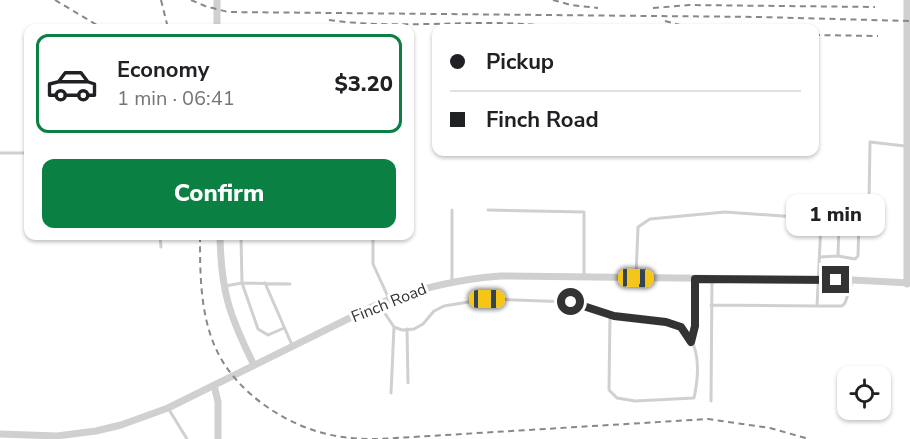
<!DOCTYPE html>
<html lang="en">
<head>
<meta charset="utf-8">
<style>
  :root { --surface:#fff; --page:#f6f6f6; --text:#202124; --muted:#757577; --line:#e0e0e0; --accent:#0b8043 }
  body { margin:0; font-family:"Nunito Sans",sans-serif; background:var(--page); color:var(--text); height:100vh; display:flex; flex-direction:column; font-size:22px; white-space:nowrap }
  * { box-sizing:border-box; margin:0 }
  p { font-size:20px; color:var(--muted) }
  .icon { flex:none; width:33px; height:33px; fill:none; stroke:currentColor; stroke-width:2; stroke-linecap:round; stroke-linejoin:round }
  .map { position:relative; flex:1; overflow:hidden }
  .side { position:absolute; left:24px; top:24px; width:390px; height:216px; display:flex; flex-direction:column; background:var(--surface); border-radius:12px; box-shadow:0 2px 4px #0004 }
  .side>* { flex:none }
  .hud { position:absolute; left:432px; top:24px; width:387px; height:132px; border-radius:12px; box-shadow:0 2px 4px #0004; display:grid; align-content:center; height:132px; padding:0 18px; background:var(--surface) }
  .buttons { position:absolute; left:837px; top:366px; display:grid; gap:12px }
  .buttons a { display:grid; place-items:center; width:54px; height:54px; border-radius:12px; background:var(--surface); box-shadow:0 2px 4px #0004; font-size:30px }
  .end { position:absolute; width:27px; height:27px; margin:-14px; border:8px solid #333; background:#fff; box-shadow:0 0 0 3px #fff }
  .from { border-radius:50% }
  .bubble { position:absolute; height:42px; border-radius:12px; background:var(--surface); box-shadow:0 2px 4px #0004; font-size:20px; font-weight:800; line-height:42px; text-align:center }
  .car { position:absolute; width:18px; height:36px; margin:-18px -9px; border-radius:8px; box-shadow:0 0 4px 2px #0007; background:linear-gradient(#f5c518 24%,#345 0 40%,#f5c518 0 76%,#345 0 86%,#f5c518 0) }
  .hud b { display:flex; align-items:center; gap:21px; height:57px; font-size:22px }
  .hud b+b { border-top:2px solid var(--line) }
  .hud i { width:15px; height:15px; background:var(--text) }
  ul { padding:10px 0 0; list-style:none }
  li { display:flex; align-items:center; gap:18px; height:99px; margin:0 12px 9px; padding:0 6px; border:3px solid transparent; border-radius:12px }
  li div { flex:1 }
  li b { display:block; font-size:22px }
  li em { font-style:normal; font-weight:800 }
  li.on { border-color:var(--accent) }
  li>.icon { width:54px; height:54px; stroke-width:1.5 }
  .button { display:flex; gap:12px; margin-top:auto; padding:12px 18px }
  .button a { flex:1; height:69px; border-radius:12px; background:var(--accent); color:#fff; font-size:24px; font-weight:800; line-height:69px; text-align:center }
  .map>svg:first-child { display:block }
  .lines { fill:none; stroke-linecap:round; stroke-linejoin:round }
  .lane { stroke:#d0d0d0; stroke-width:3 }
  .street { stroke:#d0d0d0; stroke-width:7 }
  .rail { stroke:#888; stroke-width:2; stroke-dasharray:6 4.5; stroke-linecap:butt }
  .route { stroke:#333; stroke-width:8 }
  .labels { text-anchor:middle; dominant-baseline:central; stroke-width:6; stroke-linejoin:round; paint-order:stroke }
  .street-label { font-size:16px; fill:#333; stroke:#fff }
</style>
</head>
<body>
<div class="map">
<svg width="910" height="439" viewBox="0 0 910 439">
  <rect width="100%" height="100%" fill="#fff"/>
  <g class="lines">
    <!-- lane -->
    <path class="lane" d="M 0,153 L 28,153
      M 488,210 L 584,212 L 584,276
      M 859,220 L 869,203 L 870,142 L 905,146
      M 160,236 L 161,247
      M 241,236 L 242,283 L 258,329 L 268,335 L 284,328
      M 373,236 L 373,264 L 389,299
      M 820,257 L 838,256 L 839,224 C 844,220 852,217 859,220 L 858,256 L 855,259 L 838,256
      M 636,276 L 638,227 L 650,219 L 725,212 L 797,217 L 821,223 L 817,306 L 711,305
      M 452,281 L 452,210
      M 265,283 L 292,345
      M 225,286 L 242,283 L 290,284
      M 380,306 L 394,327 L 402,330 L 414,329 L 423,324 L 434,311 L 444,306 L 487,299 L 571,302 L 608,314 L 614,316 C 630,318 670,318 682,328 C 701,345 699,375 694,398 L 635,401 L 617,398 L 609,390 L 610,314
      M 817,306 L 842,306 L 845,303 L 852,282
      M 407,329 L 408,383
      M 691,342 L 695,326 L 695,279
      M 391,393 L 394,327
      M 711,401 L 712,280
      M 168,408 L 187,439"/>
    <!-- street -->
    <path class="street" d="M 217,0 L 217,28
      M 907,0 L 907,284
      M 220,236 C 221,291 229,315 254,365
      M 214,385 L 218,402 L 218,439
      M 0,434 L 57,436 L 96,431 L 121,425 L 168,408 L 380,303 C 420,288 458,279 501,276 L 853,280 L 910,283"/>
    <!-- rail -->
    <path class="rail" d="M 55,0 L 102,28
      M 161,0 L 168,28
      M 191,0 L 205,6 L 228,12 L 760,17 L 910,21
      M 553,0 L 571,5 L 598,8
      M 653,8 L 689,5 L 875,7
      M 329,20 C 406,31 486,16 563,28
      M 665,21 L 692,28
      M 814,35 L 878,36
      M 200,236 C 200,273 200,314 216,349 C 237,395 293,431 343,437 C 355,439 368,439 380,439 L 708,419 L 770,428 L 809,439"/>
  </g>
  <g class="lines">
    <!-- route -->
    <path class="route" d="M 571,302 L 614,316 L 666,322 L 681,327 L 691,342 L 695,326 L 695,279 L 836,280"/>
  </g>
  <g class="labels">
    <!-- street labels -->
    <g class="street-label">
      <text transform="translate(389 303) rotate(-22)">Finch Road</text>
    </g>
  </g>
</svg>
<div class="buttons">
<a><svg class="icon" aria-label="locate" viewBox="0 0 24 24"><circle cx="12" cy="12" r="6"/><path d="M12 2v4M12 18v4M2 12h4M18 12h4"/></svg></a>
</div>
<i class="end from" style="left:571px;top:302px"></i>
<i class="end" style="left:836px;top:280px"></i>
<div class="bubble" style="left:786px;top:194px;width:99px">1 min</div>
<i class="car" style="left:636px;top:278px;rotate:91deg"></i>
<i class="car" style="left:487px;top:299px;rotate:90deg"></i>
<div class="hud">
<b><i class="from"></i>Pickup</b>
<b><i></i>Finch Road</b>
</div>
<section class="side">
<ul>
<li class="on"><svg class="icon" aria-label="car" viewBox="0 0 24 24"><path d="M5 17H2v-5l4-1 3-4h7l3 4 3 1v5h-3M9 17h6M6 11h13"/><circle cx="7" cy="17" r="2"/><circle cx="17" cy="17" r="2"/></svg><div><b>Economy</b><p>1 min · 06:41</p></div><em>$3.20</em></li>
</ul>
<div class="button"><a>Confirm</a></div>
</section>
</div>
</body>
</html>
